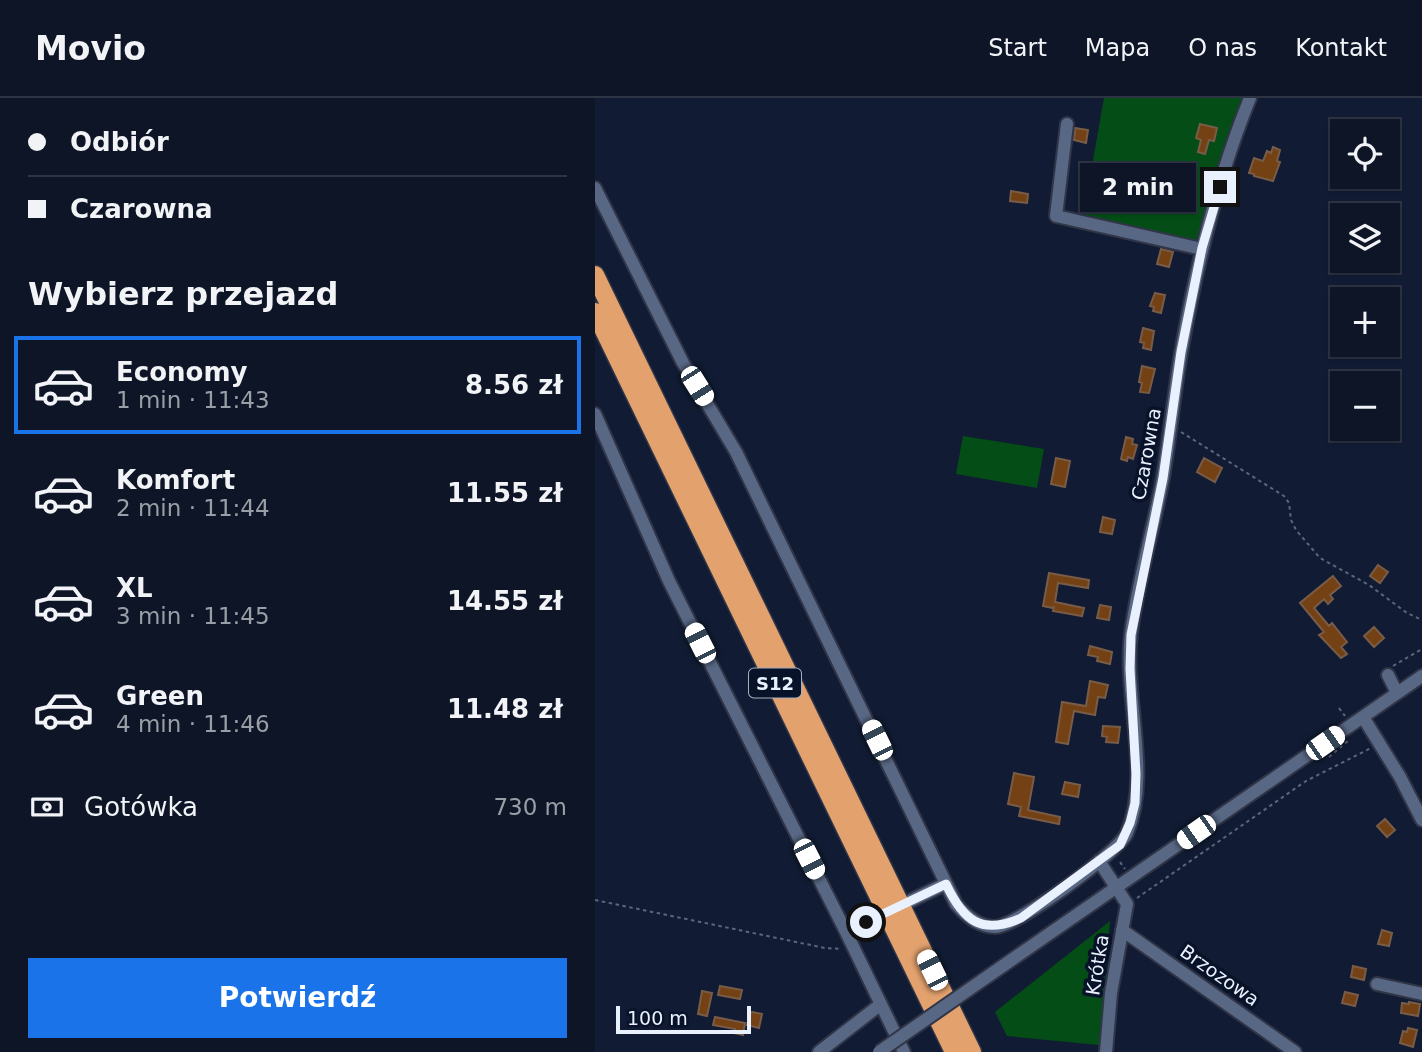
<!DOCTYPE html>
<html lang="pl">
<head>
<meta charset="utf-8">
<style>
  :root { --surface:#0d1527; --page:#1b2233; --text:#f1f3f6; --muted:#9a9fa7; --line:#2d3444; --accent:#1a73e8 }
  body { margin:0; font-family:"DejaVu Sans",sans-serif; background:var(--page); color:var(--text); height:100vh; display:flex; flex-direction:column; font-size:26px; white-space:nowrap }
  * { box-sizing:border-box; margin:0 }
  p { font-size:23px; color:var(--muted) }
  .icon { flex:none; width:38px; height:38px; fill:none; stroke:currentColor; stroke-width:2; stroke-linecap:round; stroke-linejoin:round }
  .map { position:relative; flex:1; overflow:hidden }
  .side { display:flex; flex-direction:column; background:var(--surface); width:595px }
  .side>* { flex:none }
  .hud { display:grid; align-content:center; height:154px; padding:0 28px; background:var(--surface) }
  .tools { position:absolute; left:735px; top:21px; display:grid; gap:14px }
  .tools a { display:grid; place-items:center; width:70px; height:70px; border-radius:0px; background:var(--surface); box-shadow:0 2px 5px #0004,0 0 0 2px var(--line); font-size:35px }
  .scale { position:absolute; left:21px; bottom:18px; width:135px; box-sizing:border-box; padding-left:7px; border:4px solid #eaf1fe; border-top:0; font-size:19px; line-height:24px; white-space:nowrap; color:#eaf1fe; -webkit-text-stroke:5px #081329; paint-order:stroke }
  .end { position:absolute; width:32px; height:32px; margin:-16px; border:9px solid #eaf1fe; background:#111; box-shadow:0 0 0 4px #111 }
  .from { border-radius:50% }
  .bubble { position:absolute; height:49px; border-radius:0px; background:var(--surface); box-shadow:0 2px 5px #0004,0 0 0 2px var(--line); font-size:23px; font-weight:700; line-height:49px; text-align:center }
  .car { position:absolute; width:21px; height:42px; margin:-21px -10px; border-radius:9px; box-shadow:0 0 5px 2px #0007; background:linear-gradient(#fff 24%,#345 0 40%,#fff 0 76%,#345 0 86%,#fff 0) }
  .hud b { display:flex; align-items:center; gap:24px; height:66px; font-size:26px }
  .hud b+b { border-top:2px solid var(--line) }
  .hud i { width:18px; height:18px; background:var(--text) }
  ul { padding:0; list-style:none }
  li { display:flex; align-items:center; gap:21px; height:98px; margin:0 14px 10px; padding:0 14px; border:4px solid transparent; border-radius:0px }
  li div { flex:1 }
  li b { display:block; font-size:26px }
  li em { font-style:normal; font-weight:700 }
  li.active { border-color:var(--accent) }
  li>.icon { width:63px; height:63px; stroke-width:1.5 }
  h2 { padding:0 28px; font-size:32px; line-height:84px }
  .pay { display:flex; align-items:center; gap:18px; height:77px; padding:0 28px; font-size:26px }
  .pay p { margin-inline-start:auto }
  .cta { display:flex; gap:14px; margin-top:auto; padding:14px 28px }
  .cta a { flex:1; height:80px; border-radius:0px; background:var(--accent); color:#fff; font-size:28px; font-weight:700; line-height:80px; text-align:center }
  header { display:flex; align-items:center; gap:42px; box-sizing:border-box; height:98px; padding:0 35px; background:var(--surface); border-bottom:2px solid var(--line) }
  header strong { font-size:33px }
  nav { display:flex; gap:38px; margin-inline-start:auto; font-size:24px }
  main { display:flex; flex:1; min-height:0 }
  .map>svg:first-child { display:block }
  .green { fill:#044d16 }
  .building { fill:#734114; stroke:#785c47; stroke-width:2 }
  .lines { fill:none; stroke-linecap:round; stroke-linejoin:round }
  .minor-casing { stroke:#303548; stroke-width:16 }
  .highway-casing { stroke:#303548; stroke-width:21 }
  .path { stroke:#5c657a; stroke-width:2; stroke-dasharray:3.5 3.5; stroke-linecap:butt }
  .minor { stroke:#586783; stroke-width:12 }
  .highway { stroke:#e2a16d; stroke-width:18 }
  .minor-bridge-casing { stroke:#303548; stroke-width:16; stroke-linecap:butt }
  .minor-bridge { stroke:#586783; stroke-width:12 }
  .route { stroke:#eaf1fe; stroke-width:9 }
  .labels { text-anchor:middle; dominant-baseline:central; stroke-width:7; stroke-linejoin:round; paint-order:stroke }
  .shield { fill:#081329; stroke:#a6aebe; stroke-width:2 }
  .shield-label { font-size:18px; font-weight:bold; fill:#eaf1fe }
  .street-label { font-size:19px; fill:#eaf1fe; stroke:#081329 }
</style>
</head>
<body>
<header>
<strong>Movio</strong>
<nav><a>Start</a><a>Mapa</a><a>O nas</a><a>Kontakt</a></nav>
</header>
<main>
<section class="side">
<div class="hud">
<b><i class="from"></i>Odbiór</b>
<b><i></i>Czarowna</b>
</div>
<h2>Wybierz przejazd</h2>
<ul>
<li class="active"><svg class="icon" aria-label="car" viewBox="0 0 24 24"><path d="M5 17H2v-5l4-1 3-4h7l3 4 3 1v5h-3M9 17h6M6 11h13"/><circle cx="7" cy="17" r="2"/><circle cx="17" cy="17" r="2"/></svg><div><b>Economy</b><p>1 min · 11:43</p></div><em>8.56 zł</em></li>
<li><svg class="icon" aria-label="car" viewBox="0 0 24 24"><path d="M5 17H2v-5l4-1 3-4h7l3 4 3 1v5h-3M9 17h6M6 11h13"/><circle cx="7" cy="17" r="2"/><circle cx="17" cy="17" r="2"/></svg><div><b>Komfort</b><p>2 min · 11:44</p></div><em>11.55 zł</em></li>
<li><svg class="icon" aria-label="car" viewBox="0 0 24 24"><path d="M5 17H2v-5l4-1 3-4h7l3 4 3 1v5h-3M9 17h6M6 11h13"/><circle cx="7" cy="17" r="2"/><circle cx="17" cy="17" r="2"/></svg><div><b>XL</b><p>3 min · 11:45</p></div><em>14.55 zł</em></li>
<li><svg class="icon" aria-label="car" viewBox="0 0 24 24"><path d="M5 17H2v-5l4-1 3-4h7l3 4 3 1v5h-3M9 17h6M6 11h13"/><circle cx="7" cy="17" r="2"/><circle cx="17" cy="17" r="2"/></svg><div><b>Green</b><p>4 min · 11:46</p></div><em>11.48 zł</em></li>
</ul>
<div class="pay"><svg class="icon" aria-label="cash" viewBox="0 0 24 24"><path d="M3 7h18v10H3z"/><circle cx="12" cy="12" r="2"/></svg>Gotówka<p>730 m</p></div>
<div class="cta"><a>Potwierdź</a></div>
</section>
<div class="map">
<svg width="827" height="954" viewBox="0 0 827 954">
  <rect width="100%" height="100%" fill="#111c34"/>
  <!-- green -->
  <path class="green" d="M 509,0 L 650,0 L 599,153 L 486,130 Z
    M 368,338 L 449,351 L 442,390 L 361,376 Z
    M 515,823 L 504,947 L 412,938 L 400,914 Z"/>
  <!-- building -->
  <path class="building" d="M 605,26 L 622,30 L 619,43 L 614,42 L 610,56 L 603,54 L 606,42 L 601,40 Z
    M 480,30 L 493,32 L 491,45 L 479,42 Z
    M 678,49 L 685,52 L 682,63 L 685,64 L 678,83 L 659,78 L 659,76 L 654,75 L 659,60 L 668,63 L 672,53 L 676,55 Z
    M 416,93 L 433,96 L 432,105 L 415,103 Z
    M 566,151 L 578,154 L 574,169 L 562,166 Z
    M 560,195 L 570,197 L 566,215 L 558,213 L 559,209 L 555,208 Z
    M 548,230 L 559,233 L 556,252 L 548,250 L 549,245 L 545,244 Z
    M 547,268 L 560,271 L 554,295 L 545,294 L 547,285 L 544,284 Z
    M 531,339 L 538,341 L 537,346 L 542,347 L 538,361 L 533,359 L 532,363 L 526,361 Z
    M 461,360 L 475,363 L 470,389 L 456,386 Z
    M 609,360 L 627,370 L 620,384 L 602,374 Z
    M 508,419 L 520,422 L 517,436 L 505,434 Z
    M 783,467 L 793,474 L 785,485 L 775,478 Z
    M 454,475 L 494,482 L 493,490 L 463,485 L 460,504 L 489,510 L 487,518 L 458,513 L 459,508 L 458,510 L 448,508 Z
    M 738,478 L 746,488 L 735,497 L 738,501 L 733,506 L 729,501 L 719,510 L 734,528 L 737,525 L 752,544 L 746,549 L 752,556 L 746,560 L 724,537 L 729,534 L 705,505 Z
    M 505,507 L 516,509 L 514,522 L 502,520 Z
    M 779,529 L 789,540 L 779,549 L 769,538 Z
    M 495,548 L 517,554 L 515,566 L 502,563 L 503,559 L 493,557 Z
    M 495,583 L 513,587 L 510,600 L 503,599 L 500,617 L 479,613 L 473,646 L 461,644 L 467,604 L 491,608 Z
    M 508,628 L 525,629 L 523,645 L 511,644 L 512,639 L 507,638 Z
    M 419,675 L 439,679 L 433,712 L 465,719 L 464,726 L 424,718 L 426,709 L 413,706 Z
    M 470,684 L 485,687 L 483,699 L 467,696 Z
    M 790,721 L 800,732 L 792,739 L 782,728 Z
    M 787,832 L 797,835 L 794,848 L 783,846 Z
    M 758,868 L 771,871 L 769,882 L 756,879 Z
    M 125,888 L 147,892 L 145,901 L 123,897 Z
    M 107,893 L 117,895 L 112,918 L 103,916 Z
    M 750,894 L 763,897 L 760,908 L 747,905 Z
    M 814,904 L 825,906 L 823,918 L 806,915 L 807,905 L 814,906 Z
    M 157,914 L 167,916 L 164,930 L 152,927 L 155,916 Z
    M 120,919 L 150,925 L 148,937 L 139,935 L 140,931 L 118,927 Z
    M 813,930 L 822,932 L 818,949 L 805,945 L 808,933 L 812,934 Z"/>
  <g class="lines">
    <!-- minor casing -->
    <g class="minor-casing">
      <path id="minor" d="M 472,26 L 461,118 L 607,151
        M 0,90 L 88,265 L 141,354 L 361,806 C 371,818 384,829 400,829 C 422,828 523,755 532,735 C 557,676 528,598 536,535 C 543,483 558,432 568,380 C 575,338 579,296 586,255 C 601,169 622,81 655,0
        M 0,316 L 74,483 L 251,834 L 309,954
        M 793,577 L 802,595
        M 768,619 L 805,679 L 827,722
        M 504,763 L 532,806 L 516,895 L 511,954
        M 527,832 L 700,954
        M 251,834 L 350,786
        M 412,865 L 827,578
        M 782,886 L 827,896
        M 224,954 L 286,906"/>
    </g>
    <!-- highway casing -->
    <g class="highway-casing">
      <path id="highway" d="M 0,177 L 377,954
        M 0,214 L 359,954"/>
    </g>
    <!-- path -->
    <path class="path" d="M 586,334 L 689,398 L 694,405 L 696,422 L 701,432 L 725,460 L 774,487 L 812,515 L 827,522
      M 798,568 L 827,551
      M 744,610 L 750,618
      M 734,659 L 754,642
      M 525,764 L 530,771
      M 542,800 L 711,683 L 776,650
      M 0,802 L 230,850 L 247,851"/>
    <!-- minor -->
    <use href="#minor" class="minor"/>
    <!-- highway -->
    <use href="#highway" class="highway"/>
    <!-- minor-bridge casing -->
    <g class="minor-bridge-casing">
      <path id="minor-bridge" d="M 284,954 L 412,865"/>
    </g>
    <!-- minor-bridge -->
    <use href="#minor-bridge" class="minor-bridge"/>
  </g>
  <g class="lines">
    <!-- route -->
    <path class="route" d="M 271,824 L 351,786 C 368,822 386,838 426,820 L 525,747 L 535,725 L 540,705 L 541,676 L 535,571 L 536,537 L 568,380 L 586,254 L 607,150 L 625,89"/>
  </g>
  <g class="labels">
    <!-- shield labels -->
    <rect class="shield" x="154" y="570.5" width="52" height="29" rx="5"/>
    <g class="shield-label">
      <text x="180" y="585">S12</text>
    </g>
    <!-- street labels -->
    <g class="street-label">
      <text transform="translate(551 356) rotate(-80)">Czarowna</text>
      <text transform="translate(502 867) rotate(-81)">Krótka</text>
      <text transform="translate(625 877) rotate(35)">Brzozowa</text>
    </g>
  </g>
</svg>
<div class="tools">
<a><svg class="icon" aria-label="locate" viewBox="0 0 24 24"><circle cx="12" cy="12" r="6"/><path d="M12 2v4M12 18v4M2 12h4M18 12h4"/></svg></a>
<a><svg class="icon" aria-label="layers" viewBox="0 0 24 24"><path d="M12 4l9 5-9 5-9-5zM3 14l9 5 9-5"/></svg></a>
<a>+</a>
<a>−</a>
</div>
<div class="scale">100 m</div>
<i class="end from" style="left:271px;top:824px"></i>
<i class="end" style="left:625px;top:89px"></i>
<div class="bubble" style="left:485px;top:65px;width:116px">2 min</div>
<i class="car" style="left:102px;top:288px;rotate:148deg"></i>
<i class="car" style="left:105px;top:545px;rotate:333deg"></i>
<i class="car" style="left:282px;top:642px;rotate:334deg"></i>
<i class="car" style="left:730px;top:645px;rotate:55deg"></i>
<i class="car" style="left:601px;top:734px;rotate:235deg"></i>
<i class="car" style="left:214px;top:761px;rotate:153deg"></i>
<i class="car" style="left:337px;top:872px;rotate:334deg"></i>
</div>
</main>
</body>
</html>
